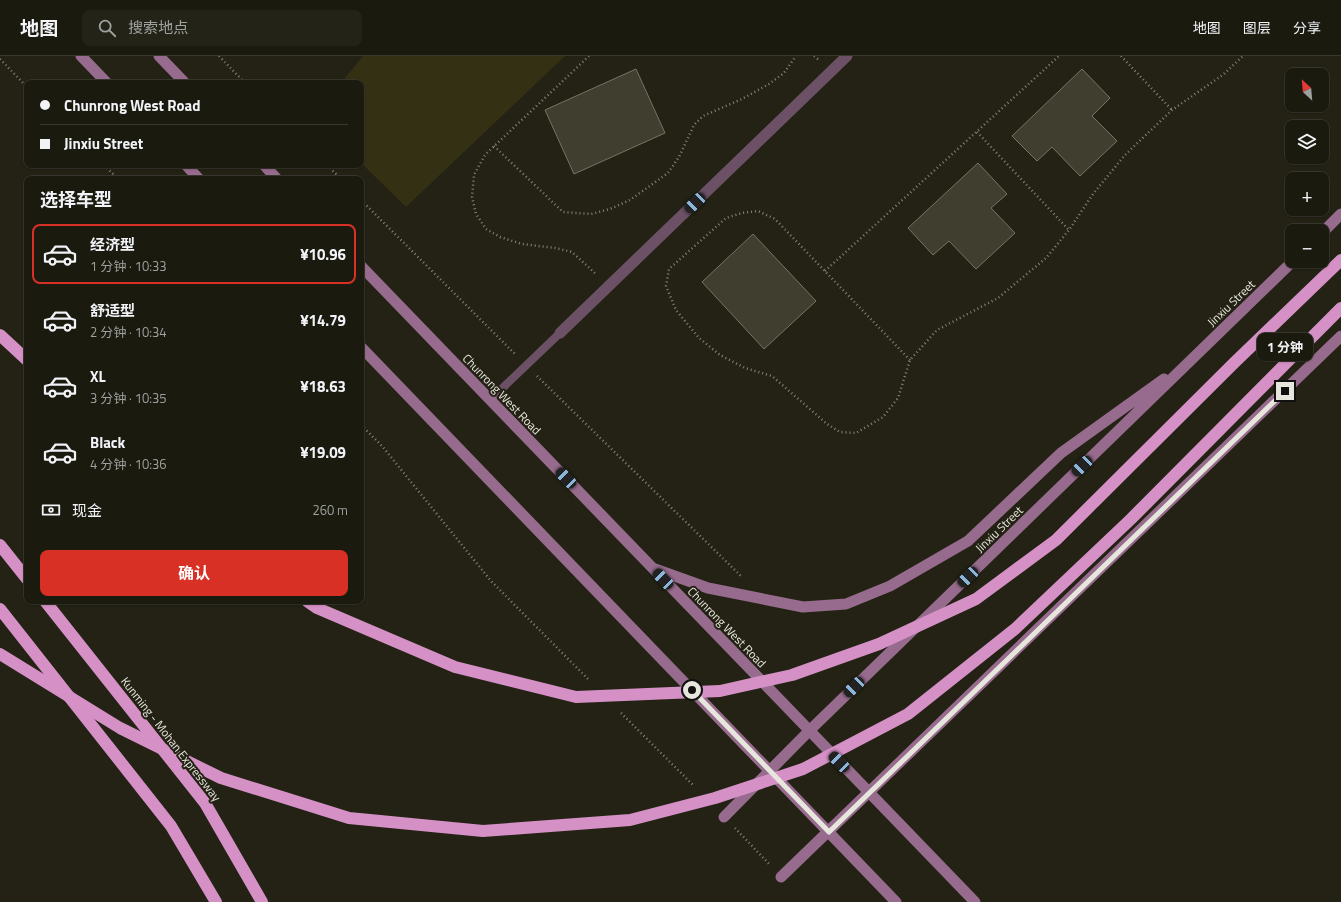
<!DOCTYPE html>
<html lang="zh">
<head>
<meta charset="utf-8">
<style>
  :root { --surface:#1a1a0f; --page:#232318; --text:#f1f3f6; --muted:#9fa19e; --line:#38382f; --accent:#d93025 }
  body { margin:0; font-family:"Titillium Web","Noto Sans SC",sans-serif; background:var(--page); color:var(--text); height:100vh; display:flex; flex-direction:column; font-size:15px; white-space:nowrap }
  * { box-sizing:border-box; margin:0 }
  p { font-size:13px; color:var(--muted) }
  .icon { flex:none; width:22px; height:22px; fill:none; stroke:currentColor; stroke-width:2; stroke-linecap:round; stroke-linejoin:round }
  .map { position:relative; flex:1; overflow:hidden }
  .side { position:absolute; left:24px; top:120px; width:340px; height:428px; display:flex; flex-direction:column; background:var(--surface); border-radius:8px; box-shadow:0 1px 3px #0004,0 0 0 1px var(--line) }
  .side>* { flex:none }
  .hud { position:absolute; left:24px; top:24px; width:340px; height:88px; border-radius:8px; box-shadow:0 1px 3px #0004,0 0 0 1px var(--line); display:grid; align-content:center; height:88px; padding:0 16px; background:var(--surface) }
  .needle { width:26px; rotate:334deg }
  .fabs { position:absolute; left:1285px; top:12px; display:grid; gap:8px }
  .fabs a { display:grid; place-items:center; width:44px; height:44px; border-radius:8px; background:var(--surface); box-shadow:0 1px 3px #0004,0 0 0 1px var(--line); font-size:20px }
  .end { position:absolute; width:18px; height:18px; margin:-9px; border:5px solid #e7e6dd; background:#111; box-shadow:0 0 0 2px #111 }
  .from { border-radius:50% }
  .bubble { position:absolute; height:28px; border-radius:8px; background:var(--surface); box-shadow:0 1px 3px #0004,0 0 0 1px var(--line); font-size:13px; font-weight:700; line-height:28px; text-align:center }
  .car { position:absolute; width:12px; height:24px; margin:-12px -6px; border-radius:5px; box-shadow:0 0 3px 1px #0007; background:linear-gradient(#222 24%,#8ab4d8 0 40%,#222 0 76%,#8ab4d8 0 86%,#222 0) }
  .hud b { display:flex; align-items:center; gap:14px; height:38px; font-size:15px }
  .hud b+b { border-top:1px solid var(--line) }
  .hud i { width:10px; height:10px; background:var(--text) }
  ul { padding:0; list-style:none }
  li { display:flex; align-items:center; gap:12px; height:60px; margin:0 8px 6px; padding:0 8px; border:2px solid transparent; border-radius:8px }
  li div { flex:1 }
  li b { display:block; font-size:15px }
  li em { font-style:normal; font-weight:700 }
  li.on { border-color:var(--accent) }
  li>.icon { width:36px; height:36px; stroke-width:1.5 }
  h2 { padding:0 16px; font-size:18px; line-height:48px }
  .pay { display:flex; align-items:center; gap:10px; height:44px; padding:0 16px; font-size:15px }
  .pay p { margin-inline-start:auto }
  .cta { display:flex; gap:8px; margin-top:auto; padding:8px 16px }
  .cta a { flex:1; height:46px; border-radius:8px; background:var(--accent); color:#fff; font-size:16px; font-weight:700; line-height:46px; text-align:center }
  header { display:flex; align-items:center; gap:24px; box-sizing:border-box; height:56px; padding:0 20px; background:var(--surface); border-bottom:1px solid var(--line) }
  header strong { font-size:19px }
  nav { display:flex; gap:22px; margin-inline-start:auto; font-size:14px }
  .search { width:280px; height:36px; background:var(--page); display:flex; align-items:center; gap:10px; box-sizing:border-box; padding:0 14px; border-radius:8px; color:var(--muted); font-size:15px }
  .map>svg:first-child { display:block }
  .green { fill:#333014 }
  .building { fill:#403e2f; stroke:#767463 }
  .lines { fill:none; stroke-linecap:round; stroke-linejoin:round }
  .path { stroke:#868579; stroke-width:2.5; stroke-dasharray:1 3; stroke-linecap:butt }
  .service { stroke:#6c5166; stroke-width:8 }
  .minor { stroke:#6c5166; stroke-width:11 }
  .secondary { stroke:#976b8d; stroke-width:11 }
  .motorway { stroke:#d591c6; stroke-width:12 }
  .motorway-bridge { stroke:#d591c6; stroke-width:12 }
  .route { stroke:#e7e6dd; stroke-width:5 }
  .labels { text-anchor:middle; dominant-baseline:central; stroke-width:4; stroke-linejoin:round; paint-order:stroke }
  .street-label { font-size:12px; fill:#e7e6dd; stroke:#232214 }
</style>
</head>
<body>
<header>
<strong>地图</strong>
<div class="search"><svg class="icon" aria-label="search" viewBox="0 0 24 24"><circle cx="10" cy="10" r="6"/><path d="M15 15l6 6"/></svg>搜索地点</div>
<nav><a>地图</a><a>图层</a><a>分享</a></nav>
</header>
<div class="map">
<svg width="1341" height="846" viewBox="0 0 1341 846">
  <rect width="100%" height="100%" fill="#232214"/>
  <!-- green -->
  <path class="green" d="M 363,0 L 565,0 L 406,151 L 361,107 L 361,27 L 341,27 Z"/>
  <!-- building -->
  <path class="building" d="M 636,13 L 665,77 L 574,118 L 545,54 Z
    M 1082,13 L 1110,42 L 1092,60 L 1117,85 L 1080,120 L 1052,91 L 1037,105 L 1012,80 Z
    M 978,107 L 1007,138 L 991,152 L 1015,177 L 976,213 L 949,185 L 933,199 L 908,172 Z
    M 753,178 L 816,245 L 764,293 L 702,226 Z"/>
  <g class="lines">
    <!-- path -->
    <path class="path" d="M 219,0 L 245,27
      M 589,0 L 485,99 L 474,119 L 472,141 L 476,158 L 486,173 L 500,181 L 522,188 L 555,192 L 572,196 L 597,219
      M 814,0 L 820,5
      M 1121,0 L 1172,54
      M 0,3 L 27,31
      M 977,76 L 1069,174
      M 494,90 L 563,156 L 591,158 L 610,153 L 630,144 L 668,117 L 679,101 L 694,69 L 703,60 L 742,43 L 769,28 L 784,17 L 796,0
      M 104,109 L 118,123
      M 327,109 L 341,123
      M 361,144 L 516,299
      M 825,215 L 1059,0
      M 910,304 L 775,163 L 758,155 L 742,157 L 726,162 L 669,213 L 666,230 L 676,254 L 699,282 L 720,299 L 745,312 L 772,320 L 827,368 L 840,376 L 856,377 L 883,361 L 898,342 L 910,304 L 937,274 L 998,242 L 1046,202 L 1069,174 L 1093,138 L 1125,99 L 1172,54 L 1224,18 L 1243,0
      M 537,320 L 742,521
      M 361,369 L 382,390 L 491,525 L 588,623
      M 621,657 L 694,730
      M 735,772 L 770,809"/>
    <!-- service -->
    <path class="service" d="M 490,344 L 560,277"/>
    <!-- minor -->
    <path class="minor" d="M 560,277 L 847,0"/>
    <!-- secondary -->
    <path class="secondary" d="M 81,0 L 107,27
      M 159,0 L 185,27
      M 186,109 L 199,123
      M 264,109 L 277,123
      M 1322,177 L 1341,158
      M 361,210 L 975,846
      M 361,291 L 896,846
      M 655,513 L 708,532 L 803,551 L 846,548 L 890,530 L 968,485 L 1061,397 L 1164,323
      M 724,761 L 809,675 L 1293,205
      M 781,821 L 1341,280"/>
    <!-- motorway -->
    <path class="motorway" d="M 0,279 L 27,304
      M 0,489 L 27,523
      M 45,545 L 205,747 L 262,846
      M 0,553 L 171,770 L 216,846"/>
    <!-- motorway-bridge -->
    <path class="motorway-bridge" d="M 307,545 L 317,552 L 455,611 L 576,641 L 720,635 L 792,619 L 879,588 L 976,543 L 1056,484 L 1235,306 L 1341,204
      M 0,598 L 120,672 L 221,722 L 349,762 L 483,775 L 630,764 L 715,742 L 803,713 L 908,658 L 1015,573 L 1131,463 L 1341,252"/>
  </g>
  <g class="lines">
    <!-- route -->
    <path class="route" d="M 692,634 L 829,776 L 1285,335"/>
  </g>
  <g class="labels">
    <!-- street labels -->
    <g class="street-label">
      <text transform="translate(1231 247) rotate(-44)">Jinxiu Street</text>
      <text transform="translate(502 338) rotate(46)">Chunrong West Road</text>
      <text transform="translate(999 473) rotate(-44)">Jinxiu Street</text>
      <text transform="translate(727 571) rotate(46)">Chunrong West Road</text>
      <text transform="translate(171 683) rotate(52)">Kunming - Mohan Expressway</text>
    </g>
  </g>
</svg>
<div class="fabs">
<a><svg class="needle" viewBox="-14 -14 28 28"><path d="M0-13l5 13h-10z" fill="#e53935"/><path d="M0 13l5-13h-10z" fill="#9fa19e"/></svg></a>
<a><svg class="icon" aria-label="layers" viewBox="0 0 24 24"><path d="M12 4l9 5-9 5-9-5zM3 14l9 5 9-5"/></svg></a>
<a>+</a>
<a>−</a>
</div>
<i class="end from" style="left:692px;top:634px"></i>
<i class="end" style="left:1285px;top:335px"></i>
<div class="bubble" style="left:1257px;top:277px;width:56px">1 分钟</div>
<i class="car" style="left:695px;top:147px;rotate:226deg"></i>
<i class="car" style="left:1082px;top:410px;rotate:226deg"></i>
<i class="car" style="left:566px;top:422px;rotate:316deg"></i>
<i class="car" style="left:968px;top:521px;rotate:226deg"></i>
<i class="car" style="left:663px;top:523px;rotate:316deg"></i>
<i class="car" style="left:854px;top:631px;rotate:226deg"></i>
<i class="car" style="left:839px;top:706px;rotate:316deg"></i>
<div class="hud">
<b><i class="from"></i>Chunrong West Road</b>
<b><i></i>Jinxiu Street</b>
</div>
<section class="side">
<h2>选择车型</h2>
<ul>
<li class="on"><svg class="icon" aria-label="car" viewBox="0 0 24 24"><path d="M5 17H2v-5l4-1 3-4h7l3 4 3 1v5h-3M9 17h6M6 11h13"/><circle cx="7" cy="17" r="2"/><circle cx="17" cy="17" r="2"/></svg><div><b>经济型</b><p>1 分钟 · 10:33</p></div><em>¥10.96</em></li>
<li><svg class="icon" aria-label="car" viewBox="0 0 24 24"><path d="M5 17H2v-5l4-1 3-4h7l3 4 3 1v5h-3M9 17h6M6 11h13"/><circle cx="7" cy="17" r="2"/><circle cx="17" cy="17" r="2"/></svg><div><b>舒适型</b><p>2 分钟 · 10:34</p></div><em>¥14.79</em></li>
<li><svg class="icon" aria-label="car" viewBox="0 0 24 24"><path d="M5 17H2v-5l4-1 3-4h7l3 4 3 1v5h-3M9 17h6M6 11h13"/><circle cx="7" cy="17" r="2"/><circle cx="17" cy="17" r="2"/></svg><div><b>XL</b><p>3 分钟 · 10:35</p></div><em>¥18.63</em></li>
<li><svg class="icon" aria-label="car" viewBox="0 0 24 24"><path d="M5 17H2v-5l4-1 3-4h7l3 4 3 1v5h-3M9 17h6M6 11h13"/><circle cx="7" cy="17" r="2"/><circle cx="17" cy="17" r="2"/></svg><div><b>Black</b><p>4 分钟 · 10:36</p></div><em>¥19.09</em></li>
</ul>
<div class="pay"><svg class="icon" aria-label="cash" viewBox="0 0 24 24"><path d="M3 7h18v10H3z"/><circle cx="12" cy="12" r="2"/></svg>现金<p>260 m</p></div>
<div class="cta"><a>确认</a></div>
</section>
</div>
</body>
</html>
